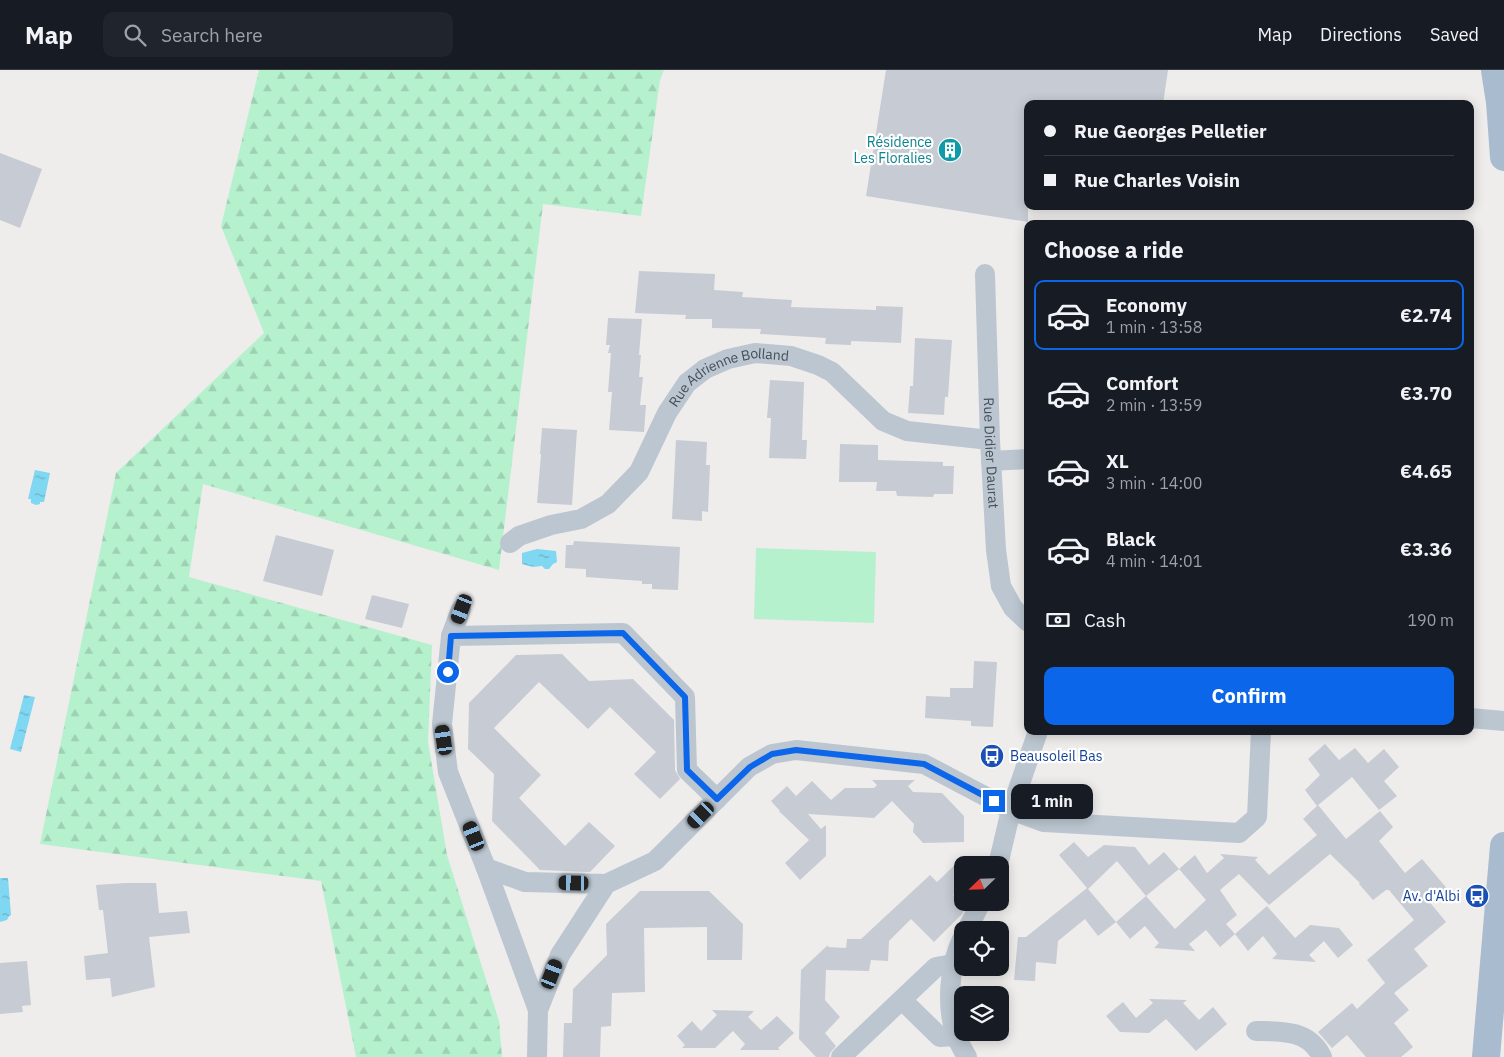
<!DOCTYPE html>
<html lang="en">
<head>
<meta charset="utf-8">
<style>
  :root { --surface:#171b24; --page:#20242c; --text:#f1f3f6; --muted:#9ea1a6; --line:#363941; --accent:#0c66e9 }
  body { margin:0; font-family:"IBM Plex Sans",sans-serif; background:var(--page); color:var(--text); height:100vh; display:flex; flex-direction:column; font-size:19px; white-space:nowrap }
  * { box-sizing:border-box; margin:0 }
  p { font-size:16px; color:var(--muted) }
  .icon { flex:none; width:28px; height:28px; fill:none; stroke:currentColor; stroke-width:2; stroke-linecap:round; stroke-linejoin:round }
  .map { position:relative; flex:1; overflow:hidden }
  .side { position:absolute; left:1024px; top:150px; width:450px; height:515px; display:flex; flex-direction:column; background:var(--surface); border-radius:10px; box-shadow:0 2px 12px #0003 }
  .side>* { flex:none }
  .top-card { position:absolute; left:1024px; top:30px; width:450px; height:110px; border-radius:10px; box-shadow:0 2px 12px #0003; display:grid; align-content:center; height:110px; padding:0 20px; background:var(--surface) }
  .needle { width:32px; rotate:247deg }
  .fabs { position:absolute; left:954px; top:786px; display:grid; gap:10px }
  .fabs a { display:grid; place-items:center; width:55px; height:55px; border-radius:10px; background:var(--surface); box-shadow:0 2px 12px #0003; font-size:25px }
  .end { position:absolute; width:22px; height:22px; margin:-11px; border:6px solid #0c66e9; background:#fff; box-shadow:0 0 0 2px #fff }
  .from { border-radius:50% }
  .bubble { position:absolute; height:35px; border-radius:10px; background:var(--surface); box-shadow:0 2px 12px #0003; font-size:16px; font-weight:700; line-height:35px; text-align:center }
  .car { position:absolute; width:15px; height:30px; margin:-15px -8px; border-radius:6px; box-shadow:0 0 4px 1px #0007; background:linear-gradient(#222 24%,#8ab4d8 0 40%,#222 0 76%,#8ab4d8 0 86%,#222 0) }
  .top-card b { display:flex; align-items:center; gap:18px; height:48px; font-size:19px }
  .top-card b+b { border-top:1px solid var(--line) }
  .top-card i { width:12px; height:12px; background:var(--text) }
  ul { padding:0; list-style:none }
  li { display:flex; align-items:center; gap:15px; height:70px; margin:0 10px 8px; padding:0 10px; border:2px solid transparent; border-radius:10px }
  li div { flex:1 }
  li b { display:block; font-size:19px }
  li em { font-style:normal; font-weight:700 }
  li.on { border-color:var(--accent) }
  li>.icon { width:45px; height:45px; stroke-width:1.5 }
  h2 { padding:0 20px; font-size:22px; line-height:60px }
  .pay { display:flex; align-items:center; gap:12px; height:55px; padding:0 20px; font-size:19px }
  .pay p { margin-inline-start:auto }
  .primary-button { display:flex; gap:10px; margin-top:auto; padding:10px 20px }
  .primary-button a { flex:1; height:58px; border-radius:10px; background:var(--accent); color:#fff; font-size:20px; font-weight:700; line-height:58px; text-align:center }
  header { display:flex; align-items:center; gap:30px; box-sizing:border-box; height:70px; padding:0 25px; background:var(--surface); border-bottom:1px solid var(--line) }
  header strong { font-size:24px }
  nav { display:flex; gap:28px; margin-inline-start:auto; font-size:18px }
  .search { width:350px; height:45px; background:var(--page); display:flex; align-items:center; gap:12px; box-sizing:border-box; padding:0 18px; border-radius:10px; color:var(--muted); font-size:19px }
  .map>svg:first-child { display:block }
  .forest { fill:url(#forest-firs) }
  .pitch { fill:#b6f1ce }
  .water { fill:url(#water-ripples) }
  .building { fill:#c7cbd3 }
  .lines { fill:none; stroke-linecap:round; stroke-linejoin:round }
  .street { stroke:#bbc6d0; stroke-width:20 }
  .primary { stroke:#a9bbce; stroke-width:28 }
  .route { stroke:#0c66e9; stroke-width:6 }
  .labels { text-anchor:middle; dominant-baseline:central; stroke-width:4.5; stroke-linejoin:round; paint-order:stroke }
  .culture-label { font-size:14px; fill:#0d838f; stroke:#fff; text-anchor:end }
  .street-label { font-size:14px; fill:#434f5b; stroke:#fff }
  .transit-label { font-size:14px; fill:#164399; stroke:#fff; text-anchor:start }
</style>
</head>
<body>
<header>
<strong>Map</strong>
<div class="search"><svg class="icon" aria-label="search" viewBox="0 0 24 24"><circle cx="10" cy="10" r="6"/><path d="M15 15l6 6"/></svg>Search here</div>
<nav><a>Map</a><a>Directions</a><a>Saved</a></nav>
</header>
<div class="map">
<svg width="1504" height="987" viewBox="0 0 1504 987">
  <defs>
    <pattern id="forest-firs" width="22" height="20" patternUnits="userSpaceOnUse" patternTransform="scale(1.25)"><rect width="22" height="20" fill="#b6f1ce"/><path d="M5 1l3.5 6h-7zM16 11l3.5 6h-7z" fill="#9ed0b3"/></pattern>
    <pattern id="water-ripples" width="26" height="14" patternUnits="userSpaceOnUse" patternTransform="scale(1.25)"><rect width="26" height="14" fill="#7fd7f2"/><path d="M2 4q2-2 4 0t4 0M15 11q2-2 4 0t4 0" fill="none" stroke="#6ab1c7"/></pattern>
  </defs>
  <rect width="100%" height="100%" fill="#efecec"/>
  <!-- forest -->
  <path class="forest" d="M 259,0 L 664,0 L 660,10 L 641,146 L 543,134 L 499,500 L 203,414 L 189,507 L 432,575 L 428,672 L 447,785 L 499,951 L 502,987 L 356,987 L 321,811 L 40,774 L 116,403 L 264,263 L 221,156 Z"/>
  <!-- pitch -->
  <path class="pitch" d="M 756,478 L 876,482 L 874,553 L 754,549 Z"/>
  <!-- water -->
  <path class="water" d="M 35,400 L 50,403 L 44,432 L 40,432 L 40,434 L 36,435 L 31,433 L 31,429 L 28,429 Z
    M 537,479 L 556,481 L 557,492 L 553,494 L 549,499 L 545,499 L 542,496 L 533,497 L 522,494 L 522,483 Z
    M 24,625 L 35,627 L 21,682 L 10,679 Z
    M 0,808 L 8,808 L 11,845 L 9,846 L 7,850 L 0,852 Z"/>
  <!-- building -->
  <path class="building" d="M 886,0 L 1168,0 L 1163,34 L 1028,34 L 1028,152 L 866,126 Z
    M 0,83 L 42,99 L 20,158 L 0,150 Z
    M 639,201 L 715,204 L 714,220 L 743,222 L 742,227 L 792,230 L 791,237 L 876,240 L 876,236 L 903,237 L 901,273 L 851,271 L 851,275 L 825,274 L 826,268 L 760,264 L 761,259 L 712,258 L 712,249 L 685,249 L 686,245 L 635,243 Z
    M 608,248 L 642,249 L 639,285 L 641,285 L 639,307 L 643,307 L 640,335 L 646,335 L 644,362 L 609,360 L 612,322 L 608,322 L 611,283 L 608,283 L 610,275 L 606,275 Z
    M 915,268 L 952,270 L 948,327 L 945,327 L 944,345 L 908,343 L 910,316 L 913,316 Z
    M 770,310 L 804,312 L 802,370 L 807,370 L 806,389 L 769,388 L 771,348 L 767,348 Z
    M 542,358 L 577,360 L 572,435 L 537,433 L 541,384 L 540,384 Z
    M 676,370 L 707,372 L 706,395 L 710,395 L 708,442 L 702,441 L 702,451 L 672,449 Z
    M 840,374 L 878,375 L 878,390 L 943,392 L 943,396 L 954,396 L 953,424 L 934,424 L 933,427 L 897,426 L 896,421 L 876,421 L 877,412 L 839,412 Z
    M 276,465 L 334,480 L 322,526 L 263,511 Z
    M 574,471 L 680,477 L 678,520 L 652,519 L 652,514 L 642,514 L 642,511 L 586,507 L 586,499 L 565,498 L 566,475 L 573,475 Z
    M 372,525 L 409,534 L 402,558 L 365,549 Z
    M 562,584 L 589,611 L 633,609 L 674,650 L 675,700 L 680,709 L 660,729 L 634,704 L 656,682 L 610,637 L 588,659 L 539,612 L 494,658 L 541,705 L 519,728 L 565,776 L 589,752 L 615,776 L 590,802 L 540,800 L 492,751 L 494,704 L 468,679 L 469,633 L 516,585 Z
    M 974,591 L 997,592 L 993,657 L 971,656 L 971,651 L 925,648 L 926,626 L 950,627 L 950,618 L 973,618 Z
    M 1325,674 L 1339,690 L 1355,678 L 1368,693 L 1384,679 L 1399,697 L 1384,711 L 1397,726 L 1379,740 L 1352,707 L 1317,736 L 1305,720 L 1320,705 L 1308,689 Z
    M 872,710 L 915,710 L 908,716 L 913,722 L 942,723 L 964,746 L 964,772 L 923,773 L 913,762 L 914,754 L 892,731 L 874,748 L 808,744 L 821,759 L 826,755 L 826,786 L 800,810 L 785,793 L 809,770 L 781,743 L 779,742 L 780,741 L 771,731 L 787,716 L 796,726 L 812,711 L 831,730 L 845,718 L 874,718 L 877,715 Z
    M 1318,735 L 1346,769 L 1380,741 L 1393,757 L 1379,771 L 1405,803 L 1422,789 L 1455,828 L 1423,824 L 1446,852 L 1414,879 L 1428,896 L 1394,923 L 1409,940 L 1394,953 L 1413,977 L 1401,987 L 1366,987 L 1347,965 L 1332,978 L 1318,962 L 1352,933 L 1357,939 L 1385,913 L 1389,918 L 1367,890 L 1414,850 L 1389,820 L 1386,820 L 1373,830 L 1359,814 L 1360,813 L 1330,784 L 1269,835 L 1239,804 L 1220,820 L 1237,845 L 1226,854 L 1235,864 L 1220,877 L 1206,860 L 1189,874 L 1195,881 L 1154,878 L 1159,873 L 1145,856 L 1130,869 L 1116,852 L 1146,826 L 1175,859 L 1206,830 L 1179,799 L 1195,785 L 1207,803 L 1224,788 L 1220,784 L 1258,787 L 1255,790 L 1269,805 L 1317,765 L 1303,749 Z
    M 1074,772 L 1088,787 L 1104,775 L 1135,777 L 1149,795 L 1164,782 L 1179,799 L 1146,826 L 1117,791 L 1088,819 L 1116,852 L 1098,866 L 1085,849 L 1058,871 L 1056,894 L 1036,892 L 1035,911 L 1014,910 L 1018,867 L 1026,867 L 1087,818 L 1059,785 Z
    M 962,788 L 962,817 L 953,825 L 965,838 L 962,844 L 934,872 L 911,849 L 889,871 L 888,891 L 871,890 L 869,901 L 826,900 L 825,930 L 840,947 L 825,963 L 836,976 L 830,983 L 829,987 L 816,987 L 799,969 L 801,900 L 828,875 L 828,877 L 846,878 L 847,869 L 861,869 L 930,805 L 937,812 Z
    M 125,813 L 156,813 L 159,843 L 187,841 L 190,863 L 149,867 L 155,917 L 112,927 L 110,908 L 86,910 L 84,886 L 108,883 L 103,840 L 99,840 L 96,815 Z
    M 640,821 L 709,821 L 743,854 L 742,890 L 707,890 L 707,857 L 644,858 L 645,922 L 612,923 L 611,956 L 601,957 L 600,987 L 563,987 L 564,953 L 572,953 L 573,919 L 607,885 L 606,854 Z
    M 1267,836 L 1295,868 L 1310,855 L 1339,858 L 1353,875 L 1338,888 L 1324,871 L 1309,885 L 1316,892 L 1272,889 L 1277,884 L 1263,866 L 1248,881 L 1235,864 Z
    M 27,891 L 31,935 L 22,936 L 23,942 L 0,944 L 0,893 Z
    M 1149,929 L 1187,930 L 1183,933 L 1199,950 L 1213,937 L 1227,954 L 1196,981 L 1166,949 L 1149,963 L 1120,962 L 1106,946 L 1123,932 L 1136,948 L 1153,933 Z
    M 712,940 L 754,941 L 748,947 L 761,960 L 777,946 L 794,963 L 778,978 L 780,980 L 740,980 L 745,974 L 733,961 L 715,978 L 682,978 L 685,975 L 677,966 L 692,951 L 701,961 L 717,945 Z"/>
  <g class="lines">
    <!-- street -->
    <g class="street">
      <path id="s1" d="M 985,204 L 990,370 L 996,480 L 1001,516 L 1013,538 L 1028,552"/>
      <path d="M 991,391 L 1028,389"/>
      <path id="s2" d="M 510,473 L 519,466 L 551,455 L 581,449 L 608,434 L 639,402 L 667,343 L 687,313 L 705,299 L 728,289 L 755,283 L 791,286 L 818,295 L 832,302 L 883,351 L 907,361 L 990,370"/>
      <path d="M 451,566 L 461,539"/>
      <path d="M 1470,648 L 1504,651"/>
      <path d="M 998,795 L 1011,740 L 1038,661"/>
      <path d="M 486,798 L 538,940"/>
      <path d="M 606,814 L 525,812 L 486,798 L 448,702 L 442,654 L 451,566 L 623,563 L 685,627 L 687,700 L 717,729"/>
      <path d="M 967,860 L 981,832"/>
      <path d="M 962,869 C 949,896 946,937 956,966 C 959,973 963,980 967,987"/>
      <path d="M 902,930 L 940,967 L 956,966"/>
      <path d="M 1256,961 C 1282,961 1309,960 1322,987"/>
      <path d="M 537,987 L 538,940 L 560,885 L 606,814 L 655,791 L 749,697 L 772,684 L 796,680 L 924,694 L 1011,740 L 1044,752 L 1239,763 L 1257,747 L 1261,661"/>
      <path d="M 841,987 L 936,897 L 953,894"/>
    </g>
    <!-- primary -->
    <path class="primary" d="M 1495,0 L 1500,32 L 1504,87
      M 1486,987 L 1504,776"/>
  </g>
  <g class="lines">
    <!-- route -->
    <path class="route" d="M 448,602 L 451,566 L 623,563 L 685,627 L 687,700 L 717,729 L 750,697 L 772,684 L 796,680 L 924,694 L 994,731"/>
  </g>
  <!-- icons -->
  <defs>
    <g id="building-disc" transform="scale(1.25)"><circle r="9.5" fill="#0f9aa8" stroke="#fff"/><path d="M-4-6H4V6H1V3H-1V6H-4ZM-2.5-4.3h1.7v1.8h-1.7ZM.8-4.3h1.7v1.8H.8ZM-2.5-1h1.7V.8h-1.7ZM.8-1h1.7V.8H.8Z" fill="#fff"/></g>
    <g id="bus-disc" transform="scale(1.25)"><circle r="9.5" fill="#1a4fb4" stroke="#fff"/><path d="M-5-6H5V4H4V6H2V4H-2V6H-4V4H-5ZM-3.5-4V0h7V-4ZM-3.5 1.2v1.5H-2V1.2ZM2 1.2v1.5H3.5V1.2Z" fill="#fff"/></g>
  </defs>
  <g fill-rule="evenodd">
    <use href="#building-disc" x="950" y="80"/>
    <use href="#bus-disc" x="992" y="686"/>
    <use href="#bus-disc" x="1477" y="826"/>
  </g>
  <g class="labels">
    <!-- culture labels -->
    <g class="culture-label">
      <text x="932" y="72">Résidence<tspan x="932" dy="16">Les Floralies</tspan></text>
    </g>
    <!-- street labels -->
    <g class="street-label">
      <text stroke="none"><textPath href="#s2" startOffset="294">Rue Adrienne Bolland</textPath></text>
      <text stroke="none"><textPath href="#s1" startOffset="179">Rue Didier Daurat</textPath></text>
    </g>
    <!-- transit labels -->
    <g class="transit-label">
      <text x="1010" y="686">Beausoleil Bas</text>
      <text x="1460" y="826" text-anchor="end">Av. d'Albi</text>
    </g>
  </g>
</svg>
<div class="fabs">
<a><svg class="needle" viewBox="-14 -14 28 28"><path d="M0-13l5 13h-10z" fill="#e53935"/><path d="M0 13l5-13h-10z" fill="#9ea1a6"/></svg></a>
<a><svg class="icon" aria-label="locate" viewBox="0 0 24 24"><circle cx="12" cy="12" r="6"/><path d="M12 2v4M12 18v4M2 12h4M18 12h4"/></svg></a>
<a><svg class="icon" aria-label="layers" viewBox="0 0 24 24"><path d="M12 4l9 5-9 5-9-5zM3 14l9 5 9-5"/></svg></a>
</div>
<i class="end from" style="left:448px;top:602px"></i>
<i class="end" style="left:994px;top:731px"></i>
<div class="bubble" style="left:1011px;top:714px;width:82px">1 min</div>
<i class="car" style="left:462px;top:539px;rotate:201deg"></i>
<i class="car" style="left:444px;top:670px;rotate:352deg"></i>
<i class="car" style="left:701px;top:745px;rotate:225deg"></i>
<i class="car" style="left:474px;top:766px;rotate:338deg"></i>
<i class="car" style="left:574px;top:813px;rotate:271deg"></i>
<i class="car" style="left:552px;top:904px;rotate:21deg"></i>
<div class="top-card">
<b><i class="from"></i>Rue Georges Pelletier</b>
<b><i></i>Rue Charles Voisin</b>
</div>
<section class="side">
<h2>Choose a ride</h2>
<ul>
<li class="on"><svg class="icon" aria-label="car" viewBox="0 0 24 24"><path d="M5 17H2v-5l4-1 3-4h7l3 4 3 1v5h-3M9 17h6M6 11h13"/><circle cx="7" cy="17" r="2"/><circle cx="17" cy="17" r="2"/></svg><div><b>Economy</b><p>1 min · 13:58</p></div><em>€2.74</em></li>
<li><svg class="icon" aria-label="car" viewBox="0 0 24 24"><path d="M5 17H2v-5l4-1 3-4h7l3 4 3 1v5h-3M9 17h6M6 11h13"/><circle cx="7" cy="17" r="2"/><circle cx="17" cy="17" r="2"/></svg><div><b>Comfort</b><p>2 min · 13:59</p></div><em>€3.70</em></li>
<li><svg class="icon" aria-label="car" viewBox="0 0 24 24"><path d="M5 17H2v-5l4-1 3-4h7l3 4 3 1v5h-3M9 17h6M6 11h13"/><circle cx="7" cy="17" r="2"/><circle cx="17" cy="17" r="2"/></svg><div><b>XL</b><p>3 min · 14:00</p></div><em>€4.65</em></li>
<li><svg class="icon" aria-label="car" viewBox="0 0 24 24"><path d="M5 17H2v-5l4-1 3-4h7l3 4 3 1v5h-3M9 17h6M6 11h13"/><circle cx="7" cy="17" r="2"/><circle cx="17" cy="17" r="2"/></svg><div><b>Black</b><p>4 min · 14:01</p></div><em>€3.36</em></li>
</ul>
<div class="pay"><svg class="icon" aria-label="cash" viewBox="0 0 24 24"><path d="M3 7h18v10H3z"/><circle cx="12" cy="12" r="2"/></svg>Cash<p>190 m</p></div>
<div class="primary-button"><a>Confirm</a></div>
</section>
</div>
</body>
</html>
